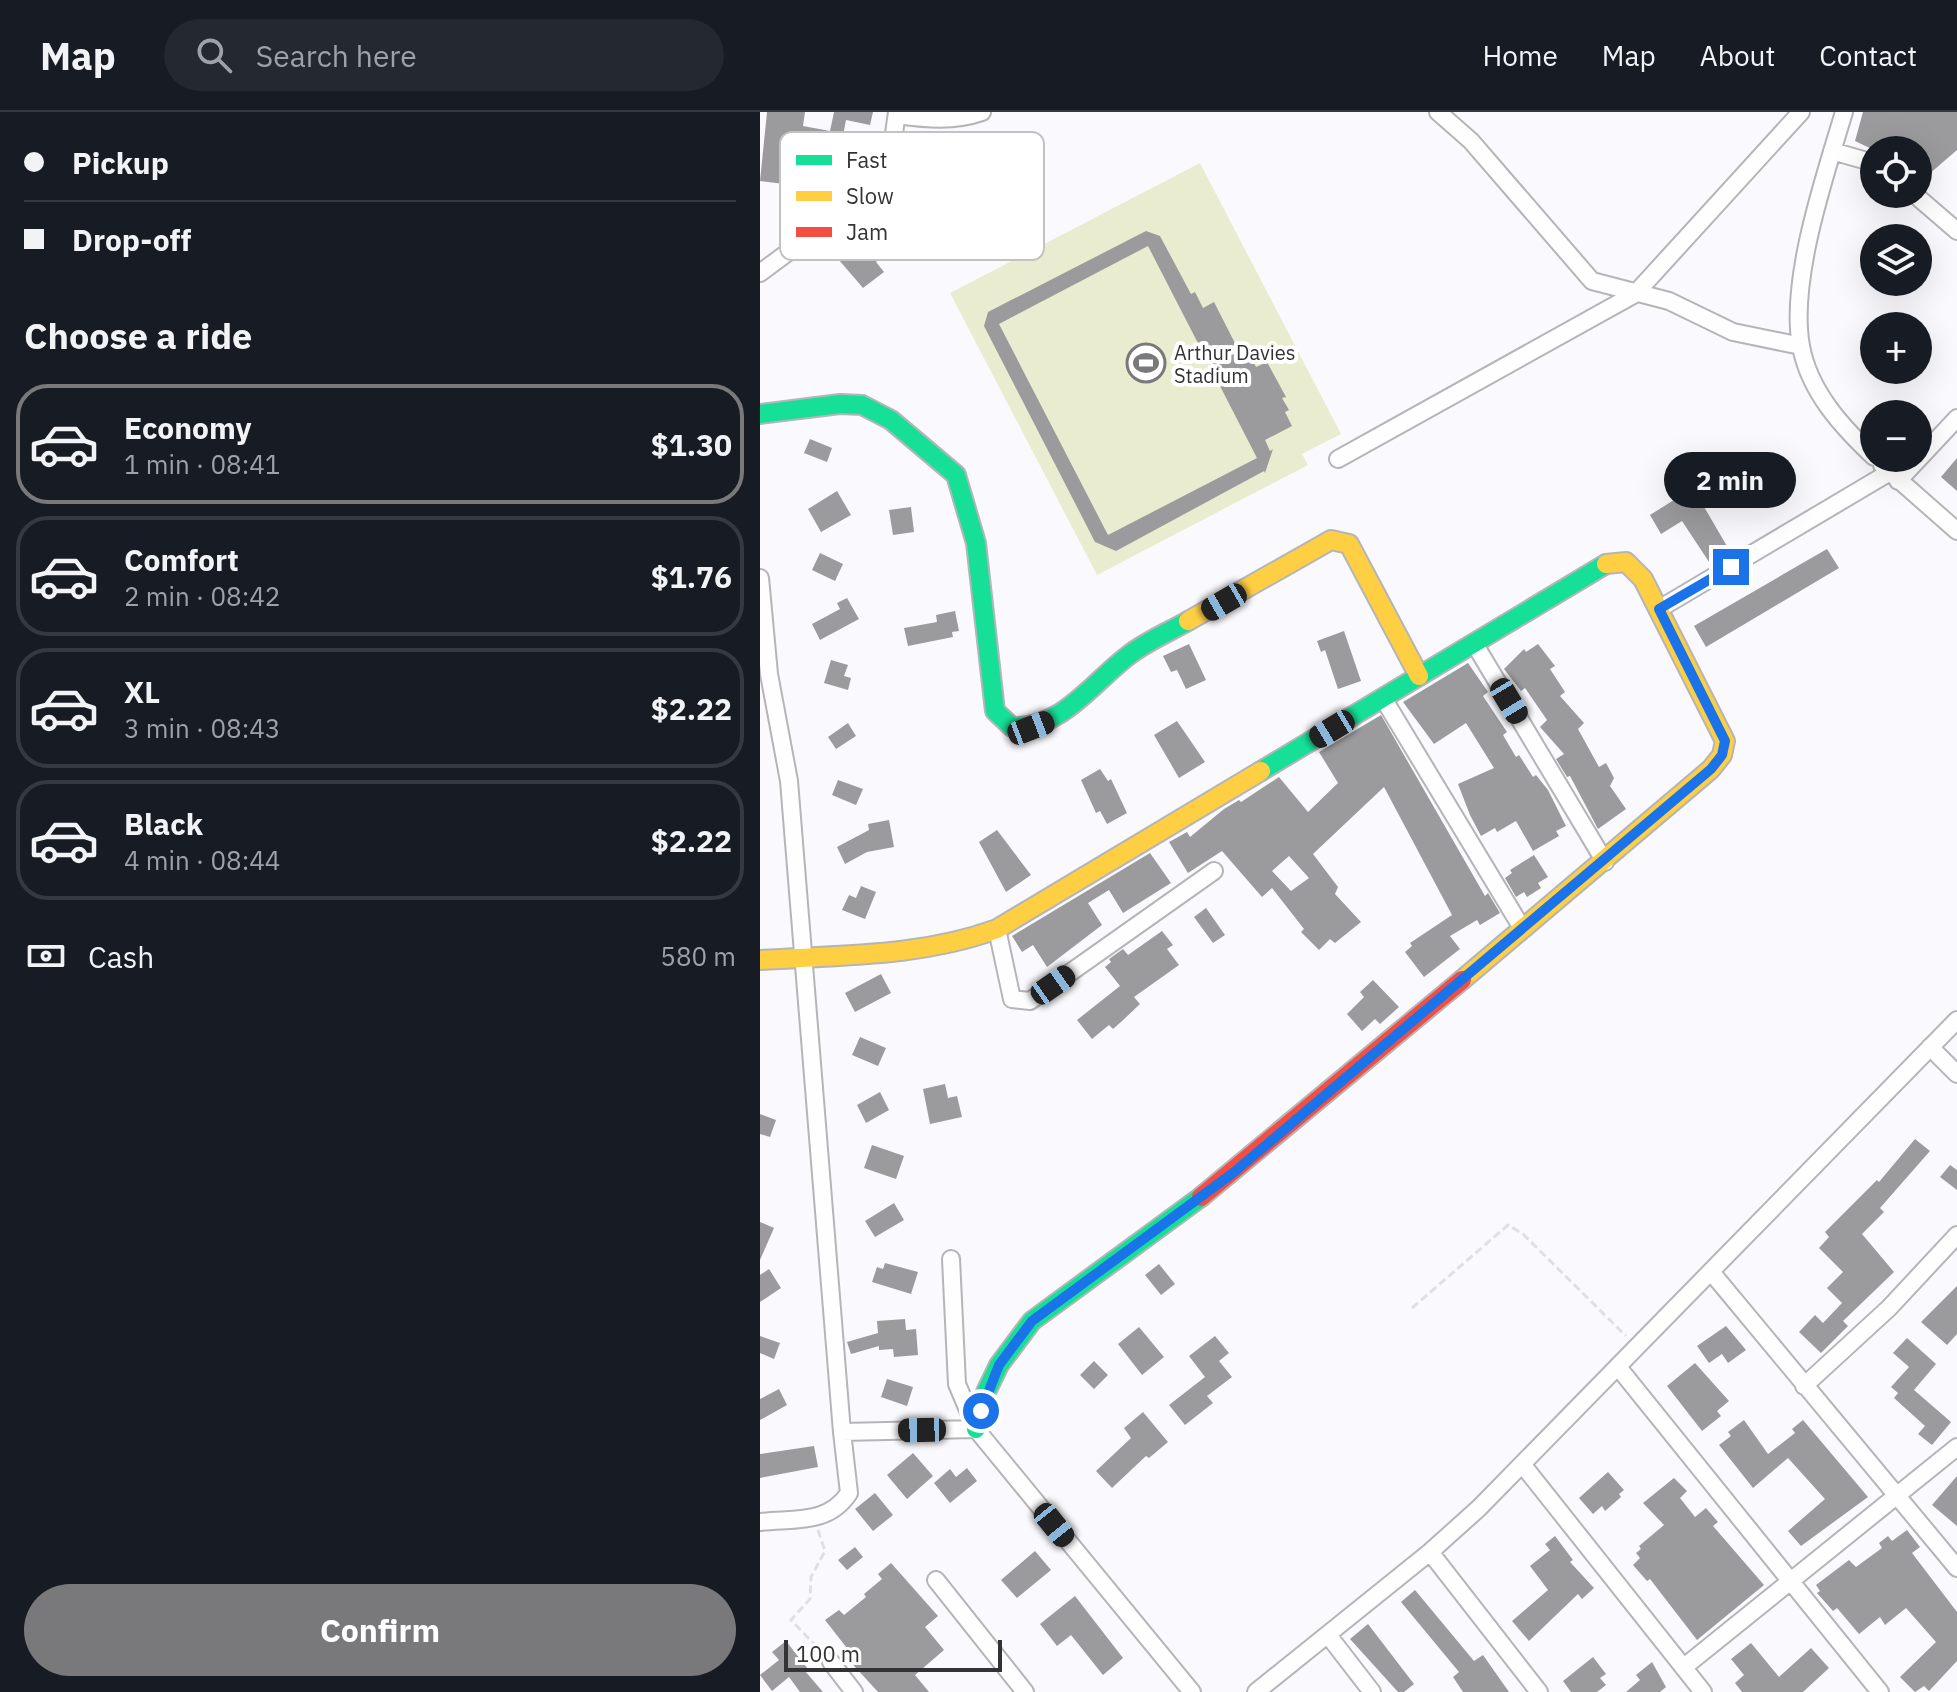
<!DOCTYPE html>
<html lang="en">
<head>
<meta charset="utf-8">
<style>
  :root { --surface:#171b24; --page:#242831; --text:#f1f3f6; --muted:#9ea1a6; --line:#363941; --accent:#79797c }
  body { margin:0; font-family:"IBM Plex Sans",sans-serif; background:var(--page); color:var(--text); height:100vh; display:flex; flex-direction:column; font-size:30px; white-space:nowrap }
  * { box-sizing:border-box; margin:0 }
  p { font-size:26px; color:var(--muted) }
  .icon { flex:none; width:44px; height:44px; fill:none; stroke:currentColor; stroke-width:2; stroke-linecap:round; stroke-linejoin:round }
  .map { position:relative; flex:1; overflow:hidden }
  .drawer { display:flex; flex-direction:column; background:var(--surface); width:760px }
  .drawer>* { flex:none }
  .banner { display:grid; align-content:center; height:176px; padding:0 24px; background:var(--surface) }
  .controls { position:absolute; left:1100px; top:24px; display:grid; gap:16px }
  .controls a { display:grid; place-items:center; width:72px; height:72px; border-radius:50%; background:var(--surface); box-shadow:0 8px 32px #0002; font-size:40px }
  .scale { position:absolute; left:24px; bottom:20px; width:218px; box-sizing:border-box; padding-left:8px; border:4px solid #333336; border-top:0; font-size:22px; line-height:28px; white-space:nowrap; color:#333336; -webkit-text-stroke:6px #fff; paint-order:stroke }
  .end { position:absolute; width:36px; height:36px; margin:-18px; border:10px solid #1a73e8; background:#fff; box-shadow:0 0 0 4px #fff }
  .from { border-radius:50% }
  .bubble { position:absolute; height:56px; border-radius:28px; background:var(--surface); box-shadow:0 8px 32px #0002; font-size:26px; font-weight:700; line-height:56px; text-align:center }
  .car { position:absolute; width:24px; height:48px; margin:-24px -12px; border-radius:10px; box-shadow:0 0 6px 2px #0007; background:linear-gradient(#222 24%,#8ab4d8 0 40%,#222 0 76%,#8ab4d8 0 86%,#222 0) }
  .banner b { display:flex; align-items:center; gap:28px; height:76px; font-size:30px }
  .banner b+b { border-top:2px solid var(--line) }
  .banner i { width:20px; height:20px; background:var(--text) }
  ul { padding:0; list-style:none }
  li { display:flex; align-items:center; gap:24px; height:120px; margin:0 16px 12px; padding:0 8px; border:4px solid var(--line); border-radius:32px }
  li div { flex:1 }
  li b { display:block; font-size:30px }
  li em { font-style:normal; font-weight:700 }
  li.current { border-color:var(--accent) }
  li>.icon { width:72px; height:72px; stroke-width:1.5 }
  h2 { padding:0 24px; font-size:36px; line-height:96px }
  .pay { display:flex; align-items:center; gap:20px; height:88px; padding:0 24px; font-size:30px }
  .pay p { margin-inline-start:auto }
  .button { display:flex; gap:16px; margin-top:auto; padding:16px 24px }
  .button a { flex:1; height:92px; border-radius:48px; background:var(--accent); color:#fff; font-size:32px; font-weight:700; line-height:92px; text-align:center }
  header { display:flex; align-items:center; gap:48px; box-sizing:border-box; height:112px; padding:0 40px; background:var(--surface); border-bottom:2px solid var(--line) }
  header strong { font-size:38px }
  nav { display:flex; gap:44px; margin-inline-start:auto; font-size:28px }
  .search { width:560px; height:72px; background:var(--page); display:flex; align-items:center; gap:20px; box-sizing:border-box; padding:0 28px; border-radius:44px; color:var(--muted); font-size:30px }
  main { display:flex; flex:1; min-height:0 }
  .map>svg:first-child { display:block }
  .green { fill:#e9eccf }
  .building { fill:#9b9b9e; fill-rule:evenodd }
  .lines { fill:none; stroke-linecap:round; stroke-linejoin:round }
  .street-casing { stroke:#b5b5b8; stroke-width:20 }
  .fast-casing { stroke:#b5b5b8; stroke-width:22 }
  .slow-casing { stroke:#b5b5b8; stroke-width:22 }
  .jam-casing { stroke:#b5b5b8; stroke-width:22 }
  .path { stroke:#e0e0e1; stroke-width:3; stroke-dasharray:8 4; stroke-linecap:butt }
  .street { stroke:#fefeff; stroke-width:16 }
  .fast { stroke:#16e098; stroke-width:18 }
  .slow { stroke:#ffcf43; stroke-width:18 }
  .jam { stroke:#f24e42; stroke-width:18 }
  .route { stroke:#1a73e8; stroke-width:10 }
  .labels { text-anchor:middle; dominant-baseline:central; stroke-width:8; stroke-linejoin:round; paint-order:stroke }
  .poi-label { font-size:20px; fill:#333336; stroke:#fff; text-anchor:start }
  .key { fill:#fff; stroke:#c2c2c3; stroke-width:2 }
  .key-label { font-size:22px; fill:#333336 }
</style>
</head>
<body>
<header>
<strong>Map</strong>
<div class="search"><svg class="icon" aria-label="search" viewBox="0 0 24 24"><circle cx="10" cy="10" r="6"/><path d="M15 15l6 6"/></svg>Search here</div>
<nav><a>Home</a><a>Map</a><a>About</a><a>Contact</a></nav>
</header>
<main>
<section class="drawer">
<div class="banner">
<b><i class="from"></i>Pickup</b>
<b><i></i>Drop-off</b>
</div>
<h2>Choose a ride</h2>
<ul>
<li class="current"><svg class="icon" aria-label="car" viewBox="0 0 24 24"><path d="M5 17H2v-5l4-1 3-4h7l3 4 3 1v5h-3M9 17h6M6 11h13"/><circle cx="7" cy="17" r="2"/><circle cx="17" cy="17" r="2"/></svg><div><b>Economy</b><p>1 min · 08:41</p></div><em>$1.30</em></li>
<li><svg class="icon" aria-label="car" viewBox="0 0 24 24"><path d="M5 17H2v-5l4-1 3-4h7l3 4 3 1v5h-3M9 17h6M6 11h13"/><circle cx="7" cy="17" r="2"/><circle cx="17" cy="17" r="2"/></svg><div><b>Comfort</b><p>2 min · 08:42</p></div><em>$1.76</em></li>
<li><svg class="icon" aria-label="car" viewBox="0 0 24 24"><path d="M5 17H2v-5l4-1 3-4h7l3 4 3 1v5h-3M9 17h6M6 11h13"/><circle cx="7" cy="17" r="2"/><circle cx="17" cy="17" r="2"/></svg><div><b>XL</b><p>3 min · 08:43</p></div><em>$2.22</em></li>
<li><svg class="icon" aria-label="car" viewBox="0 0 24 24"><path d="M5 17H2v-5l4-1 3-4h7l3 4 3 1v5h-3M9 17h6M6 11h13"/><circle cx="7" cy="17" r="2"/><circle cx="17" cy="17" r="2"/></svg><div><b>Black</b><p>4 min · 08:44</p></div><em>$2.22</em></li>
</ul>
<div class="pay"><svg class="icon" aria-label="cash" viewBox="0 0 24 24"><path d="M3 7h18v10H3z"/><circle cx="12" cy="12" r="2"/></svg>Cash<p>580 m</p></div>
<div class="button"><a>Confirm</a></div>
</section>
<div class="map">
<svg width="1197" height="1580" viewBox="0 0 1197 1580">
  <rect width="100%" height="100%" fill="#fafafe"/>
  <!-- green -->
  <path class="green" d="M 440,51 L 581,322 L 542,342 L 548,353 L 337,463 L 190,181 Z"/>
  <!-- building -->
  <path class="building" d="M 7,0 L 45,0 L 43,14 L 70,19 L 74,0 L 113,0 L 110,13 L 86,8 L 81,34 L 75,32 L 68,66 L 34,60 L 32,73 L 0,69 Z
    M 1103,0 L 1197,0 L 1197,38 L 1168,63 L 1158,58 L 1158,38 L 1114,38 L 1095,29 Z
    M 94,113 L 121,146 L 116,150 L 124,160 L 103,176 L 67,134 Z
    M 386,119 L 400,124 L 431,182 L 435,180 L 443,196 L 454,190 L 481,243 L 488,240 L 496,255 L 507,250 L 526,285 L 522,286 L 529,298 L 525,300 L 532,314 L 505,328 L 510,339 L 513,337 L 505,361 L 504,359 L 356,439 L 335,430 L 224,214 L 228,200 ZM 388,134 L 497,346 L 348,423 L 239,212 Z
    M 50,327 L 72,336 L 67,350 L 44,341 Z
    M 1197,346 L 1197,379 L 1181,365 Z
    M 933,376 L 971,441 L 951,453 L 922,409 L 901,422 L 890,403 Z
    M 77,379 L 91,403 L 61,420 L 48,397 Z
    M 151,395 L 154,420 L 133,423 L 129,398 Z
    M 1067,437 L 1079,456 L 946,535 L 934,514 Z
    M 60,441 L 83,452 L 75,469 L 52,458 Z
    M 87,486 L 99,507 L 60,528 L 52,512 L 80,497 L 77,491 Z
    M 195,499 L 199,519 L 192,520 L 193,525 L 148,534 L 144,516 L 177,510 L 176,503 Z
    M 584,519 L 601,569 L 578,577 L 565,538 L 561,540 L 557,529 Z
    M 429,532 L 446,568 L 426,577 L 417,558 L 411,560 L 403,544 Z
    M 778,532 L 795,554 L 790,557 L 805,580 L 800,584 L 824,611 L 818,617 L 839,655 L 846,651 L 854,666 L 850,674 L 866,697 L 838,717 L 810,664 L 807,665 L 796,647 L 804,642 L 780,615 L 787,608 L 765,576 L 761,579 L 744,557 L 764,537 L 766,540 Z
    M 71,548 L 88,553 L 84,564 L 91,566 L 88,578 L 64,571 Z
    M 708,551 L 728,580 L 723,584 L 747,620 L 743,623 L 756,645 L 759,643 L 773,665 L 776,663 L 788,678 L 806,714 L 796,719 L 799,724 L 773,739 L 756,709 L 737,720 L 735,716 L 721,724 L 710,703 L 698,672 L 734,656 L 706,611 L 674,632 L 643,590 Z
    M 621,603 L 725,784 L 728,781 L 740,801 L 720,813 L 717,808 L 690,824 L 700,837 L 664,865 L 645,840 L 652,834 L 650,831 L 692,803 L 624,675 L 553,742 L 578,775 L 575,782 L 601,810 L 575,831 L 570,827 L 559,838 L 541,820 L 544,817 L 512,776 L 502,785 L 462,739 L 428,761 L 409,730 L 427,720 L 430,725 L 464,697 L 479,688 L 481,690 L 519,665 L 548,700 L 578,671 L 559,640 ZM 529,744 L 549,766 L 531,779 L 512,759 Z
    M 417,609 L 445,650 L 419,666 L 394,623 Z
    M 88,611 L 96,624 L 76,637 L 68,625 Z
    M 340,657 L 348,669 L 351,667 L 367,701 L 347,712 L 340,699 L 336,701 L 321,668 Z
    M 78,668 L 103,677 L 96,693 L 72,683 Z
    M 129,708 L 134,735 L 107,740 L 85,752 L 77,735 L 109,718 L 108,712 Z
    M 237,718 L 271,763 L 246,780 L 219,730 Z
    M 390,741 L 411,771 L 363,801 L 349,778 L 328,791 L 342,813 L 287,855 L 273,833 L 262,840 L 252,824 Z
    M 774,743 L 788,765 L 778,771 L 781,776 L 767,785 L 764,780 L 756,785 L 745,766 L 752,761 L 750,758 Z
    M 101,774 L 116,780 L 105,807 L 82,798 L 89,783 L 96,786 Z
    M 446,796 L 465,823 L 453,831 L 434,805 Z
    M 402,819 L 413,833 L 407,837 L 419,853 L 374,885 L 380,892 L 362,909 L 353,917 L 349,913 L 332,927 L 317,908 L 360,874 L 345,855 L 351,850 L 349,847 L 363,837 L 368,843 Z
    M 121,862 L 131,881 L 95,900 L 85,881 Z
    M 613,868 L 639,895 L 620,912 L 615,907 L 602,919 L 587,902 L 604,885 L 600,880 Z
    M 100,925 L 126,936 L 118,954 L 92,943 Z
    M 185,972 L 188,986 L 197,984 L 202,1005 L 170,1012 L 163,977 Z
    M 120,980 L 129,998 L 106,1011 L 97,993 Z
    M 0,1002 L 16,1008 L 10,1025 L 0,1022 Z
    M 1155,1027 L 1170,1039 L 1120,1096 L 1124,1100 L 1102,1122 L 1134,1160 L 1083,1209 L 1088,1214 L 1061,1241 L 1039,1220 L 1055,1203 L 1063,1211 L 1082,1191 L 1067,1176 L 1083,1160 L 1059,1136 L 1069,1125 L 1065,1120 L 1117,1068 L 1119,1070 Z
    M 112,1033 L 144,1044 L 136,1067 L 104,1056 Z
    M 1190,1053 L 1197,1058 L 1197,1078 L 1180,1065 Z
    M 134,1091 L 144,1108 L 115,1125 L 105,1109 Z
    M 0,1110 L 14,1116 L 0,1148 Z
    M 125,1151 L 158,1160 L 151,1182 L 112,1170 L 117,1155 L 123,1157 Z
    M 399,1152 L 415,1172 L 401,1183 L 385,1163 Z
    M 9,1157 L 21,1176 L 0,1190 L 0,1163 Z
    M 1197,1174 L 1197,1222 L 1187,1233 L 1161,1210 Z
    M 145,1207 L 146,1218 L 156,1217 L 158,1243 L 134,1245 L 133,1237 L 119,1238 L 119,1234 L 91,1242 L 87,1230 L 118,1221 L 117,1209 Z
    M 966,1214 L 986,1238 L 968,1251 L 962,1242 L 949,1251 L 937,1234 Z
    M 379,1215 L 404,1245 L 382,1263 L 358,1232 Z
    M 0,1224 L 20,1231 L 14,1247 L 0,1241 Z
    M 455,1224 L 469,1241 L 459,1249 L 472,1265 L 447,1284 L 453,1291 L 425,1313 L 409,1293 L 445,1265 L 429,1244 Z
    M 1147,1226 L 1176,1252 L 1154,1278 L 1191,1310 L 1172,1333 L 1158,1322 L 1165,1314 L 1134,1286 L 1138,1281 L 1131,1275 L 1149,1255 L 1133,1241 Z
    M 334,1249 L 348,1263 L 334,1277 L 320,1263 Z
    M 935,1251 L 969,1289 L 957,1299 L 961,1304 L 942,1319 L 907,1274 Z
    M 127,1267 L 153,1275 L 147,1294 L 121,1285 Z
    M 19,1277 L 27,1293 L 0,1308 L 0,1287 Z
    M 383,1300 L 408,1330 L 389,1346 L 386,1344 L 352,1376 L 336,1359 L 371,1326 L 364,1316 Z
    M 984,1308 L 1008,1342 L 1035,1321 L 1032,1317 L 1043,1308 L 1108,1385 L 1041,1434 L 1028,1419 L 1065,1387 L 1028,1346 L 993,1376 L 959,1333 L 971,1324 L 968,1320 Z
    M 54,1334 L 58,1355 L 0,1366 L 0,1342 Z
    M 153,1341 L 173,1364 L 147,1387 L 127,1363 Z
    M 207,1356 L 217,1369 L 190,1391 L 174,1371 L 190,1357 L 196,1365 Z
    M 848,1360 L 864,1378 L 859,1382 L 861,1385 L 845,1399 L 842,1394 L 833,1402 L 819,1386 Z
    M 1197,1364 L 1197,1414 L 1172,1393 Z
    M 914,1366 L 927,1379 L 920,1386 L 935,1405 L 946,1396 L 958,1410 L 953,1414 L 1004,1473 L 937,1528 L 890,1467 L 887,1469 L 873,1453 L 880,1446 L 876,1441 L 881,1437 L 879,1434 L 904,1413 L 883,1391 Z
    M 115,1381 L 133,1403 L 113,1419 L 95,1397 Z
    M 1147,1418 L 1160,1435 L 1152,1441 L 1197,1500 L 1197,1549 L 1169,1579 L 1164,1574 L 1155,1580 L 1140,1565 L 1176,1530 L 1146,1496 L 1125,1513 L 1120,1505 L 1099,1522 L 1077,1496 L 1073,1499 L 1057,1481 L 1060,1479 L 1056,1473 L 1089,1448 L 1096,1455 L 1122,1436 L 1119,1431 L 1128,1424 L 1132,1429 Z
    M 795,1424 L 813,1448 L 810,1450 L 834,1476 L 822,1487 L 818,1482 L 769,1529 L 752,1509 L 788,1478 L 770,1454 L 790,1438 L 785,1432 Z
    M 95,1435 L 103,1445 L 87,1458 L 78,1448 Z
    M 275,1439 L 291,1458 L 257,1486 L 241,1468 Z
    M 131,1451 L 178,1504 L 165,1515 L 184,1538 L 155,1563 L 169,1580 L 118,1580 L 85,1544 L 90,1540 L 65,1508 L 79,1498 L 84,1503 L 106,1485 L 104,1482 L 122,1467 L 118,1462 Z
    M 655,1478 L 714,1549 L 723,1543 L 749,1580 L 703,1580 L 693,1565 L 699,1560 L 641,1490 Z
    M 315,1484 L 363,1546 L 343,1563 L 311,1523 L 297,1534 L 280,1512 Z
    M 608,1512 L 654,1572 L 644,1580 L 638,1580 L 590,1527 Z
    M 26,1529 L 48,1557 L 45,1559 L 63,1580 L 40,1580 L 29,1565 L 12,1579 L 0,1563 L 19,1548 L 12,1540 Z
    M 991,1531 L 1019,1565 L 1051,1536 L 1069,1556 L 1043,1580 L 982,1580 L 975,1571 L 984,1563 L 971,1547 Z
    M 833,1545 L 846,1562 L 840,1566 L 846,1573 L 837,1580 L 811,1580 L 803,1569 Z
    M 892,1550 L 906,1575 L 900,1580 L 866,1580 L 880,1568 L 876,1563 Z"/>
  <g class="lines">
    <!-- street casing -->
    <g class="street-casing">
      <path id="street" d="M 678,0 L 711,29 L 832,169 L 909,189 L 973,220 L 1041,234
        M 1084,0 C 1065,64 1029,168 1041,234 C 1049,279 1082,315 1114,345
        M 137,3 C 167,7 193,10 222,0
        M 1072,39 L 1114,51
        M 1154,82 L 1197,119
        M 0,161 L 128,66 L 137,0
        M 578,347 L 875,182 L 1041,0
        M 1122,353 L 1197,419
        M 1138,369 L 1197,306
        M 0,466 L 9,562 L 29,669 L 82,1320 L 89,1381 C 68,1413 34,1406 0,1410
        M 899,497 L 1130,360
        M 714,531 L 845,750
        M 623,586 L 762,816
        M 237,817 L 252,887 L 270,889 L 454,759
        M 1170,935 L 1197,962
        M 191,1147 L 197,1272 L 216,1317 L 432,1580
        M 952,1161 L 1197,1456
        M 858,1255 L 1120,1580
        M 1044,1274 L 1129,1196 L 1197,1123
        M 82,1320 L 216,1317
        M 762,1352 L 943,1580
        M 670,1440 L 779,1580
        M 176,1468 L 265,1580
        M 568,1523 L 612,1580
        M 71,1550 L 94,1580
        M 924,1555 L 1197,1335
        M 496,1580 L 670,1440 L 719,1396 L 1197,908"/>
    </g>
    <!-- fast casing -->
    <g class="fast-casing">
      <path id="fast" d="M 0,302 L 80,292 L 102,293 L 131,308 L 196,363 L 216,431 L 235,599 L 252,615 C 301,618 333,570 369,543 C 387,529 409,520 428,509
        M 501,659 L 846,452
        M 216,1317 L 226,1280 L 239,1253 L 272,1209 L 441,1085"/>
    </g>
    <!-- slow casing -->
    <g class="slow-casing">
      <path id="slow" d="M 428,509 L 571,428 L 589,432 L 659,564
        M 0,848 C 81,843 160,845 237,817 L 501,659
        M 702,868 L 951,657 L 962,643 L 965,629 L 883,467 L 866,450 L 846,452"/>
    </g>
    <!-- jam casing -->
    <g class="jam-casing">
      <path id="jam" d="M 441,1085 L 702,868"/>
    </g>
    <!-- path -->
    <path class="path" d="M 652,1196 L 748,1113 L 763,1122 L 866,1224
      M 58,1418 L 65,1439 L 51,1465 L 50,1487 L 31,1508 L 61,1539"/>
    <!-- street -->
    <use href="#street" class="street"/>
    <!-- fast -->
    <use href="#fast" class="fast"/>
    <!-- slow -->
    <use href="#slow" class="slow"/>
    <!-- jam -->
    <use href="#jam" class="jam"/>
  </g>
  <g class="lines">
    <!-- route -->
    <path class="route" d="M 221,1299 L 239,1253 L 272,1209 L 473,1061 L 951,657 L 962,643 L 965,629 L 899,497 L 971,455"/>
  </g>
  <!-- icons -->
  <defs>
    <g id="stadium-ring" transform="scale(2)"><circle r="9.5" fill="#fff" stroke="#79797c" stroke-width="1.5"/><path d="M0-5a6.5 5 0 1 0 0 10a6.5 5 0 1 0 0-10ZM-3.5-1.8h7v3.6h-7Z" fill="#79797c"/></g>
  </defs>
  <g fill-rule="evenodd">
    <use href="#stadium-ring" x="386" y="251"/>
  </g>
  <g class="labels">
    <!-- poi labels -->
    <g class="poi-label">
      <text x="414" y="240">Arthur Davies<tspan x="414" dy="23">Stadium</tspan></text>
    </g>
  </g>
  <!-- legend -->
  <rect x="20" y="20" width="264" height="128" rx="12" class="key"/>
  <rect x="36" y="43" width="36" height="10" fill="#16e098"/>
  <rect x="36" y="79" width="36" height="10" fill="#ffcf43"/>
  <rect x="36" y="115" width="36" height="10" fill="#f24e42"/>
  <g class="key-label">
    <text x="86" y="56">Fast</text>
    <text x="86" y="92">Slow</text>
    <text x="86" y="128">Jam</text>
  </g>
</svg>
<div class="controls">
<a><svg class="icon" aria-label="locate" viewBox="0 0 24 24"><circle cx="12" cy="12" r="6"/><path d="M12 2v4M12 18v4M2 12h4M18 12h4"/></svg></a>
<a><svg class="icon" aria-label="layers" viewBox="0 0 24 24"><path d="M12 4l9 5-9 5-9-5zM3 14l9 5 9-5"/></svg></a>
<a>+</a>
<a>−</a>
</div>
<div class="scale">100 m</div>
<i class="end from" style="left:221px;top:1299px"></i>
<i class="end" style="left:971px;top:455px"></i>
<div class="bubble" style="left:904px;top:340px;width:132px">2 min</div>
<i class="car" style="left:464px;top:490px;rotate:240deg"></i>
<i class="car" style="left:749px;top:589px;rotate:149deg"></i>
<i class="car" style="left:271px;top:616px;rotate:69deg"></i>
<i class="car" style="left:572px;top:617px;rotate:239deg"></i>
<i class="car" style="left:293px;top:873px;rotate:55deg"></i>
<i class="car" style="left:162px;top:1318px;rotate:269deg"></i>
<i class="car" style="left:294px;top:1413px;rotate:141deg"></i>
</div>
</main>
</body>
</html>
